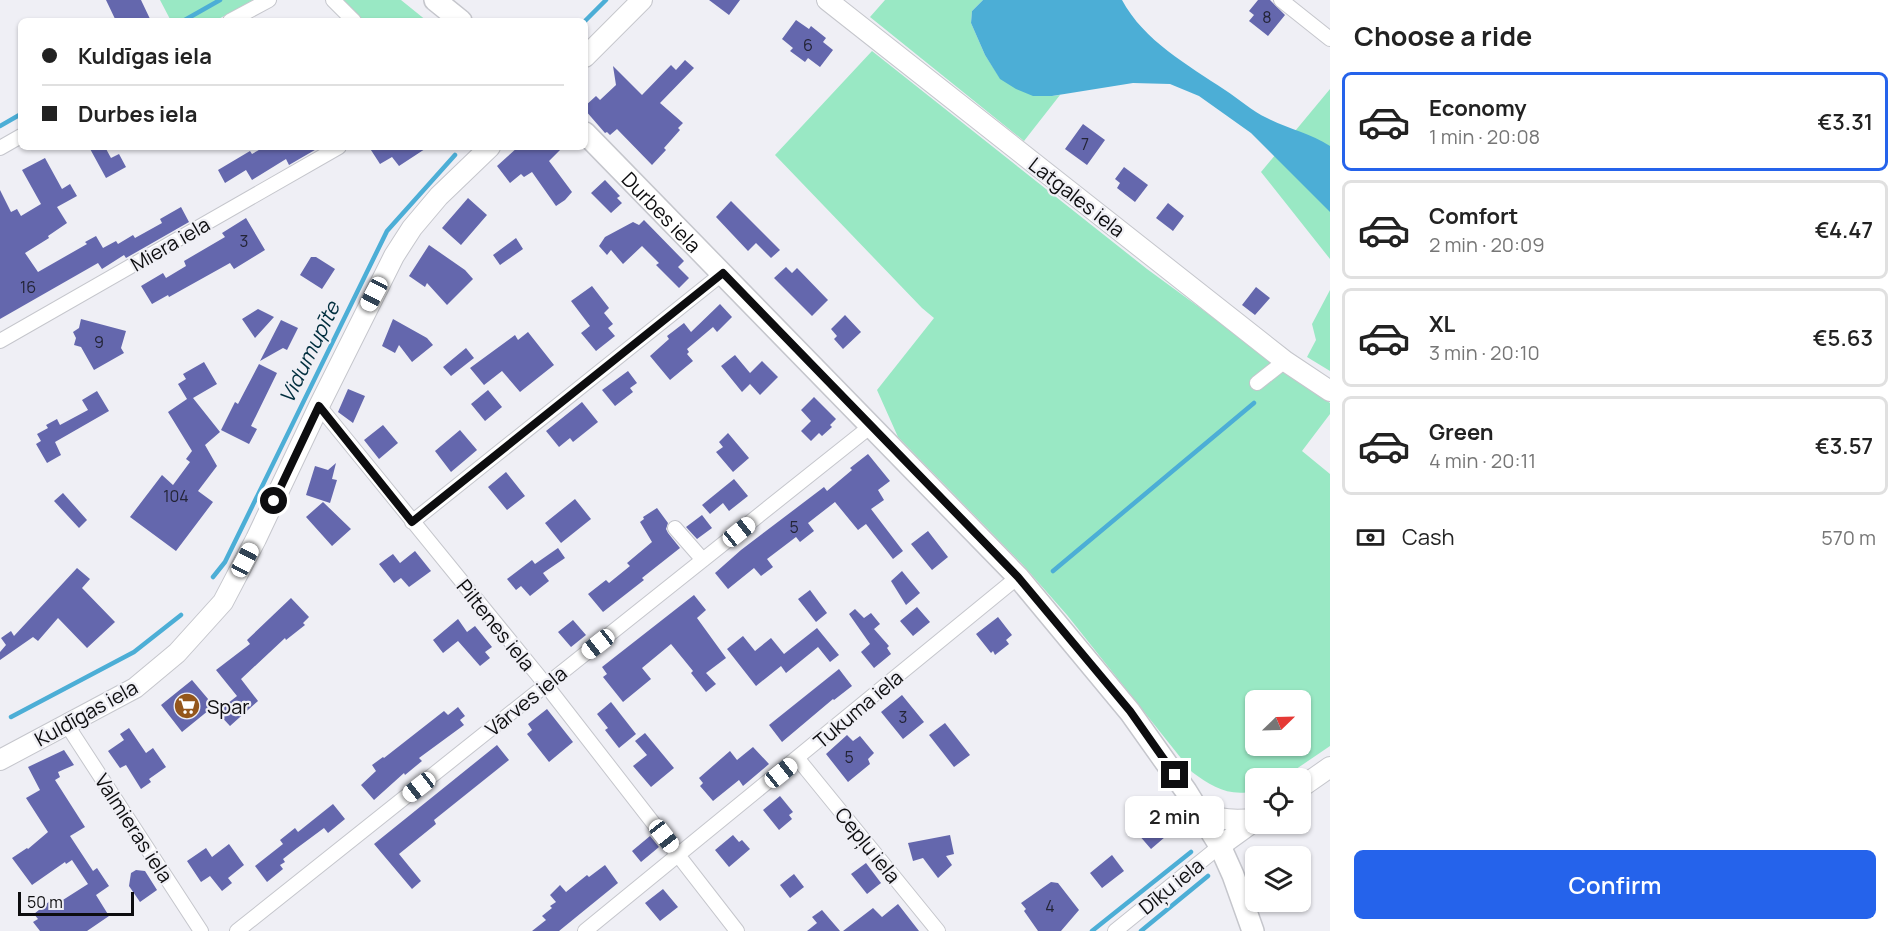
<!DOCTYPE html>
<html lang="en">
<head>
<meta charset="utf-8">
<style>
  :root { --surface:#fff; --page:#f6f6f6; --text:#222; --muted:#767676; --line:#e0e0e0; --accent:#2563eb }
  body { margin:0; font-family:Manrope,sans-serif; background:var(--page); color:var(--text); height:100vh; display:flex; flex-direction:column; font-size:22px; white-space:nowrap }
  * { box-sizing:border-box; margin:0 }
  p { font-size:20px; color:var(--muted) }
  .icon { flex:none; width:33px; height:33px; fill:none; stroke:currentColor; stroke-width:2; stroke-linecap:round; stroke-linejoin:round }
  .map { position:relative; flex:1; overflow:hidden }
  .sheet { display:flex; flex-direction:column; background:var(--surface); width:570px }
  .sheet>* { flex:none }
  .hud { position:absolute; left:18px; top:18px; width:570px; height:132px; border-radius:9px; box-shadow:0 2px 4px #0004; display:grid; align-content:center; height:132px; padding:0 24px; background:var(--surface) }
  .needle { width:39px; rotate:67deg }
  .fabs { position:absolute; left:1245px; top:690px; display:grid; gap:12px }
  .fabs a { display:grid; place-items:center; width:66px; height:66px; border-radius:9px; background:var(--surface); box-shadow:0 2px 4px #0004; font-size:30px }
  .scale { position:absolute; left:18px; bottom:15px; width:116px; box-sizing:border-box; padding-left:6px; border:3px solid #0d0d0f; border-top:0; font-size:16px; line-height:21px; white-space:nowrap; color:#0d0d0f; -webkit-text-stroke:4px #efeff5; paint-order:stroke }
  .end { position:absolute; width:27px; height:27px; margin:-14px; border:8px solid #0d0d0f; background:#fff; box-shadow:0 0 0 3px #fff }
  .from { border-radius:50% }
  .bubble { position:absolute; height:42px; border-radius:9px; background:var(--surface); box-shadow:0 2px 4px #0004; font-size:20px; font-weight:600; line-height:42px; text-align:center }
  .car { position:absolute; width:18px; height:36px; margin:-18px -9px; border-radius:8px; box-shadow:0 0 4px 2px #0007; background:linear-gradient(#fff 24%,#345 0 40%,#fff 0 76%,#345 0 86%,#fff 0) }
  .hud b { display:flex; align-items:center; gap:21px; height:57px; font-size:22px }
  .hud b+b { border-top:2px solid var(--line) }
  .hud i { width:15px; height:15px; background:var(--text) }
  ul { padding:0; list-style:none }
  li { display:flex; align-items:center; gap:18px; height:99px; margin:0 12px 9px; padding:0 12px; border:3px solid var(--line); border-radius:9px }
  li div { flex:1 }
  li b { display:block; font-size:22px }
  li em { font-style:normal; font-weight:600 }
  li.on { border-color:var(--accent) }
  li>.icon { width:54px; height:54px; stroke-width:1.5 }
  h2 { padding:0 24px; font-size:27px; line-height:72px }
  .pay { display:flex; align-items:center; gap:15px; height:66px; padding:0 24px; font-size:22px }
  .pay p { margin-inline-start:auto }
  .action { display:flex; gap:12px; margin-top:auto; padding:12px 24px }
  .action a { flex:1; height:69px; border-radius:9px; background:var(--accent); color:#fff; font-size:24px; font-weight:600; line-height:69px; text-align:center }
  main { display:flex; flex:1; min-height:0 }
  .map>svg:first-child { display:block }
  .green { fill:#99e8c4; fill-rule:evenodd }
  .water { fill:#4caed6 }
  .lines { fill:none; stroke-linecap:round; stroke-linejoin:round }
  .stream { stroke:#4caed6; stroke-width:4.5 }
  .building { fill:#6467ad }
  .street-casing { stroke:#c5c6cc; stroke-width:16 }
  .secondary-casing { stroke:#c5c6cc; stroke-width:22 }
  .primary-casing { stroke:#c5c6cc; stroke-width:24 }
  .street { stroke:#fff; stroke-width:14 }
  .secondary { stroke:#fff; stroke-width:20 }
  .primary { stroke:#fff; stroke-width:21 }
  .route { stroke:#0d0d0f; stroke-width:8 }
  .labels { text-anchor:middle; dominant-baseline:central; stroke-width:4.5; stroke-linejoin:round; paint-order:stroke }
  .number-label { font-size:16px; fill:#232436 }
  .street-label { font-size:20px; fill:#0d0d0f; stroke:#efeff5 }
  .poi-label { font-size:20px; fill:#0d0d0f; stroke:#efeff5; text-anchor:start }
  .water-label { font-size:21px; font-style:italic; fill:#002e3e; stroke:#efeff5 }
</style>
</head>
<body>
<main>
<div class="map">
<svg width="1330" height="931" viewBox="0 0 1330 931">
  <rect width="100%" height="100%" fill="#efeff5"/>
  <!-- green -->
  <path class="green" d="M 160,0 L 253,0 L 215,21 L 171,21 Z
    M 340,0 L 401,0 L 427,21 L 361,21 Z
    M 885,0 L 983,0 L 972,11 L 971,23 L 985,55 L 1000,78 L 1052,96 L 1060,95 L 1024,141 L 870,17 Z
    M 872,51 L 1147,269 L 1330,403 L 1330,414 L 1302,451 L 1330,474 L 1330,746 L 1283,778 L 1256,778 L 1255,791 C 1229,797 1212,787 1192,772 L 1067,615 L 1023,565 L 898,437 L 877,390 L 934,318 L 922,308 L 775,155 ZM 1256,700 L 1300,700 L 1300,746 L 1256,746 Z
    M 1330,89 L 1330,259 L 1261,172 Z
    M 1330,290 L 1330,371 L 1307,357 L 1316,340 L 1312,324 Z"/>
  <!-- water -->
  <path class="water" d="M 983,0 L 1122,0 C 1144,41 1188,65 1225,90 C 1239,99 1252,111 1267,118 C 1288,129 1310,133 1330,146 L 1330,212 L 1251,133 L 1199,96 L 1170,84 L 1133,83 L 1052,96 L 1033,96 L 1016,89 L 1000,79 L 985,55 L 971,23 L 972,11 Z"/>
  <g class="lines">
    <!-- stream -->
    <path class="stream" d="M 183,21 L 220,0
      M 585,21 L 606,0
      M 0,126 L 21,114
      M 1053,571 L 1254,403
      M 213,577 L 225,562 L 387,231 L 455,155
      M 11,717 L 134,652 L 181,615
      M 1092,931 L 1191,852
      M 1141,931 L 1208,876"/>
  </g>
  <!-- building -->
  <path class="building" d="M 106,0 L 141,0 L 151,21 L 116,21 Z
    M 709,0 L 740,0 L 729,15 Z
    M 1258,0 L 1270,0 L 1285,15 L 1268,36 L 1249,21 L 1254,15 L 1249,11 Z
    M 796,20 L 809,29 L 811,26 L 826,38 L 823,42 L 833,50 L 820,67 L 808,58 L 805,62 L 790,51 L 793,48 L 782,39 Z
    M 685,60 L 694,68 L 660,103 L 683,123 L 678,128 L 680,130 L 664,148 L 666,150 L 652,165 L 617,129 L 610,135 L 607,132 L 605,133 L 585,110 L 585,106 L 596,96 L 600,100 L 616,85 L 613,66 L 642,95 L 671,65 L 676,70 Z
    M 1083,124 L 1105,140 L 1087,165 L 1065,149 Z
    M 89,147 L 105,147 L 111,158 L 119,154 L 126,167 L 106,178 Z
    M 264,147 L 320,147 L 289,165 L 286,159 L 252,180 L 246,170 L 225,183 L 218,170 L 250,151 L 252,154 Z
    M 369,147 L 428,147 L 399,166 L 392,157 L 380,164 Z
    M 518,147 L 563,147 L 549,161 L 572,192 L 565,200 L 556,206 L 532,172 L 524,177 L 521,174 L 510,183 L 497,166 Z
    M 45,158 L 62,189 L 70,184 L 77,196 L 57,207 L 67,223 L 48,236 L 49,238 L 25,253 L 38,272 L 87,244 L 85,242 L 96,236 L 103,248 L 116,241 L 118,244 L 133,235 L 135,238 L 162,223 L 160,219 L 181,207 L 189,222 L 126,258 L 124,255 L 102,269 L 98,263 L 0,319 L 0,190 L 11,212 L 17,209 L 21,216 L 41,204 L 22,170 Z
    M 1124,167 L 1148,185 L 1135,202 L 1117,188 L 1120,183 L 1115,179 Z
    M 605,180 L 620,196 L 617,198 L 622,203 L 611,213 L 591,193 Z
    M 468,198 L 487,215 L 461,245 L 442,228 Z
    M 731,201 L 780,250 L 771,258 L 756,243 L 748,251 L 716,217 Z
    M 1168,203 L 1184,216 L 1173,231 L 1156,218 Z
    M 246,218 L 265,250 L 234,269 L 230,263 L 169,297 L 168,295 L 152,304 L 141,286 L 163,273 L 166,278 L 186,266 L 184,261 L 225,237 L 222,233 Z
    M 644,220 L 684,261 L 678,267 L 689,278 L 679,288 L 656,265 L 659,263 L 642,246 L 623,264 L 611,250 L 607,255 L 599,246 L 605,237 L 633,222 L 639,225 Z
    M 516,238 L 523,249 L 500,265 L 493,255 Z
    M 429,245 L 465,270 L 473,279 L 447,305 L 427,283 L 425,287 L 409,276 Z
    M 311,257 L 316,257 L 335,269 L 322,289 L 300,275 Z
    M 786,267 L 792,273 L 797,268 L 828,300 L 812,316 L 774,278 Z
    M 592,286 L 609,308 L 604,313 L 613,324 L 608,328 L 615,336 L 596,351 L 581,333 L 590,326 L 571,301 Z
    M 1256,287 L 1270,298 L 1255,315 L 1242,305 Z
    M 720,304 L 732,317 L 717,332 L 713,327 L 687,349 L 689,352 L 687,354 L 693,361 L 670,380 L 650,356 L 669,339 L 667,336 L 684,323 L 691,332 Z
    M 258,309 L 274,317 L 255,338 L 242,319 Z
    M 845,315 L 861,332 L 843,349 L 834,339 L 837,336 L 831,329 Z
    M 81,319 L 126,331 L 121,348 L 124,353 L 94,370 L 81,347 L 74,345 L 76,338 L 73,332 L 79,328 Z
    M 393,319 L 427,338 L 433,345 L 412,362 L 399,345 L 395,353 L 382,346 Z
    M 281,320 L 298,328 L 287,350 L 283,348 L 260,361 Z
    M 528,332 L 554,365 L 520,392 L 502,371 L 484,385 L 470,368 L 515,335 L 518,340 Z
    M 466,348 L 474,358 L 451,376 L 443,367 Z
    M 735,355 L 750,373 L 762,361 L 778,377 L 760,395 L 750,384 L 742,392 L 721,366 Z
    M 204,362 L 217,384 L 193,398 L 220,432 L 205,445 L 217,466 L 198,491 L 213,502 L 176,551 L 130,517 L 162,475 L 173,485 L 190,462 L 186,459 L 192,451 L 168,412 L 187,399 L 178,384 L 186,379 L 183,374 Z
    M 259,364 L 277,373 L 251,426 L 257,429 L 249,444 L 221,430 L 235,402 L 238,404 Z
    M 628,371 L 637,383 L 630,388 L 633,392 L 615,406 L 602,390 Z
    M 348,389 L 365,396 L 353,423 L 338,412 Z
    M 488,390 L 502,407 L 485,421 L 471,404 Z
    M 97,391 L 109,411 L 55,442 L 61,455 L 47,463 L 36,444 L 41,441 L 37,434 L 48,428 L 46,425 L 57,419 L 60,425 L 88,410 L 82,400 Z
    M 814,397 L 836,419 L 830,425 L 832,427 L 822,436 L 819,433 L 811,441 L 801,431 L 811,421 L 801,410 Z
    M 582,402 L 598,422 L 573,442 L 570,438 L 559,447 L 546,431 Z
    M 383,425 L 398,443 L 379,459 L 364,440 Z
    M 460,430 L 477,450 L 451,472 L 435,451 Z
    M 728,433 L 749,458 L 733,472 L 716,452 L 723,447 L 719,442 Z
    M 868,454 L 890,481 L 878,490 L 884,500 L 871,509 L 903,551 L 893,559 L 866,524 L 858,530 L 835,502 L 808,523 L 814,531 L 800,542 L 796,537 L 767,559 L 773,567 L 761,576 L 754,568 L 728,589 L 715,573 L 741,550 L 824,487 L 827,491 L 852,470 L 850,468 Z
    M 336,463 L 332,479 L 337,480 L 330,503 L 306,495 L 315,466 L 328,470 Z
    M 506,472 L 525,496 L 507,510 L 488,487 Z
    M 734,479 L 748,496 L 729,511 L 723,503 L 710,514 L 702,505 Z
    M 63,493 L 87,520 L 79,528 L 54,501 Z
    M 575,499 L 591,519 L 561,543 L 545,523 Z
    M 323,502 L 351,529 L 332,546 L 306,517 Z
    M 657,508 L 668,523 L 666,529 L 668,533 L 680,548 L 642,578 L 644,580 L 603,612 L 588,594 L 606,580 L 609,583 L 630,566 L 627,563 L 652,542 L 640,522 L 644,519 L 643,517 Z
    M 702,515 L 712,528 L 697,539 L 686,527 Z
    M 928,531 L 948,557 L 932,570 L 911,544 Z
    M 558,548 L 565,558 L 543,573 L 549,581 L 530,596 L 521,586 L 516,590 L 507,579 L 532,560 L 535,564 Z
    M 415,551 L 431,571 L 409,587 L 401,578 L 394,583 L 379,564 L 393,554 L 400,563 Z
    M 77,568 L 90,579 L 82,588 L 115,622 L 87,648 L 58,618 L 38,641 L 33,637 L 0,660 L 0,652 L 6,645 L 1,638 L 11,631 L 14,636 Z
    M 902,571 L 920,593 L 906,605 L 891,581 Z
    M 810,590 L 827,613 L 816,622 L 798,599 Z
    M 694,595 L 706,610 L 697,618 L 726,658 L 706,673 L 716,684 L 706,692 L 691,673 L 693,671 L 671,644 L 642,668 L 651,679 L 623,702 L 603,677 L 607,674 L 602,667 Z
    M 291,598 L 309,617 L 303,623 L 305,625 L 286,640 L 285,638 L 241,679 L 258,701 L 230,726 L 217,712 L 237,696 L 216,670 L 250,644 L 247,640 Z
    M 917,607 L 930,622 L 913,636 L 900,621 Z
    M 855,609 L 864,618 L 871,613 L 880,624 L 874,629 L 889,646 L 887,648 L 891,654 L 874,668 L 861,652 L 870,644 L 849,614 Z
    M 998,617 L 1012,635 L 1006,640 L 1009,644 L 995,655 L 993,651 L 991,653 L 976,634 Z
    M 458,619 L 467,632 L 475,626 L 492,647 L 485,652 L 490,658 L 480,666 L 458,641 L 443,653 L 433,640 Z
    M 573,620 L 586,635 L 571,647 L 558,632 Z
    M 817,628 L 839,655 L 830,662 L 818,647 L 786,673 L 781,666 L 756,686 L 727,649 L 743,636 L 755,651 L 771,638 L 784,654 Z
    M 839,669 L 852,686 L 834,700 L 833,699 L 782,742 L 769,725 Z
    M 192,680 L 214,706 L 182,732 L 161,705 Z
    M 902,695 L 924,722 L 903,739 L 881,712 Z
    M 611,702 L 636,734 L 619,748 L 605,730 L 608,728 L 597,714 Z
    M 458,707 L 465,716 L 460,720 L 464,725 L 419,758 L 422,761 L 405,775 L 404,773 L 374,800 L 361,785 L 376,771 L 372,765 L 383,757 L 384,758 L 444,711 L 448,715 Z
    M 547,709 L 573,742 L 549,762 L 527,734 L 532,730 L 528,724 Z
    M 945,723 L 970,755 L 954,767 L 929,735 Z
    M 129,728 L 146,753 L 153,748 L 166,767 L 149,779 L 151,782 L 141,789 L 126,765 L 120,768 L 108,751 L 124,740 L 120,734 Z
    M 645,733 L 674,768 L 651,787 L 633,766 L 647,755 L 635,741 Z
    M 847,735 L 853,741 L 860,736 L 874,753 L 868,759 L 870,764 L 848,782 L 826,754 Z
    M 497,745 L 509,760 L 434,820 L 436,824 L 399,854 L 421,881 L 412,889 L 374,844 Z
    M 753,747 L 769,764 L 743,786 L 739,780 L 713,801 L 700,786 L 703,783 L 699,778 L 730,751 L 737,760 Z
    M 64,750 L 74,765 L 58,772 L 60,777 L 55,780 L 85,827 L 70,836 L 93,871 L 97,868 L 109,886 L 96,895 L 109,916 L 87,931 L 40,931 L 33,922 L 38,919 L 34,914 L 51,900 L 55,905 L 88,884 L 72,860 L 66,864 L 65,862 L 32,885 L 12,858 L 27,848 L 28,849 L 48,832 L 26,798 L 40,790 L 28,767 Z
    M 780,796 L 793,812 L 789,815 L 792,819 L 779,830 L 763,810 Z
    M 333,804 L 345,819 L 328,833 L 324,828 L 297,848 L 283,859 L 285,862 L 280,865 L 283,869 L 267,882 L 255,866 L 283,844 L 280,840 L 295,828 L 298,832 Z
    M 1160,816 L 1172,831 L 1151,849 L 1138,834 Z
    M 733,835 L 739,842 L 742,840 L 750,849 L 729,867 L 715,850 Z
    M 950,835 L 954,854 L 946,856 L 952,865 L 938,878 L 923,858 L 913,861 L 908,843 Z
    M 650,836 L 659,847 L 641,862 L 632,851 Z
    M 229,844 L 244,865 L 228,878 L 232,883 L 222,891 L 210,876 L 201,882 L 187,861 L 206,848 L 212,857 Z
    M 1112,855 L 1124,871 L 1102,888 L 1090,873 Z
    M 866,863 L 881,883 L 867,894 L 851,874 Z
    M 605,865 L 618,883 L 559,931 L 532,931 L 546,920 L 542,916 L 552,908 L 550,906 L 556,902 L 550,895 L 560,885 L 566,892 L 587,875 L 589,877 Z
    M 136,870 L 145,871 L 157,890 L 140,902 L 129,886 L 131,873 Z
    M 794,874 L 804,887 L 790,898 L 780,885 Z
    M 1051,882 L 1058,883 L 1079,910 L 1061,931 L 1038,931 L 1024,911 L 1026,909 L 1021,903 Z
    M 663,889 L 678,907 L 660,921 L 645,903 Z
    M 898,904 L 919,931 L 843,931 L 873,908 L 882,917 Z
    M 822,910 L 840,931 L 807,931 L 817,923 L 812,917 Z"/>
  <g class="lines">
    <!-- street casing -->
    <g class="street-casing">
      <path id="street" d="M 333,0 L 354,21
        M 1281,0 L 1330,39
        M 230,21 L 269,0
        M 0,148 L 21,136
        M 0,341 L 339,147
        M 1257,383 L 1285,361
        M 319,406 L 546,685 L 737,931
        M 412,522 L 723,273
        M 675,528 L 703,560
        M 67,725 L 201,931
        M 798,759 L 938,931
        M 237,931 L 871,426
        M 585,931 L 1018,577
        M 1115,931 L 1220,846"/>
    </g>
    <!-- secondary casing -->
    <g class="secondary-casing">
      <path id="secondary" d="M 827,0 L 1285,361 L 1330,391
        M 585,57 L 642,0
        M 0,760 L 135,688 L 177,653 L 223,602 L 256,539 L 319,406 L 394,256 L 412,228 L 439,196 L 490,147
        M 1300,788 L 1330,767
        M 1200,813 C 1220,819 1235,822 1256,818
        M 1220,846 L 1256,820"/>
    </g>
    <!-- primary casing -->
    <g class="primary-casing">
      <g id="primary">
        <path d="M 435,0 L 461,21"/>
        <path id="s1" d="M 585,133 L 1018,577 L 1130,712 L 1186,791 L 1220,846 L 1233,875 L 1253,931"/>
      </g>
    </g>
    <!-- street -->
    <use href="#street" class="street"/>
    <!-- secondary -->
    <use href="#secondary" class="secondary"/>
    <!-- primary -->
    <use href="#primary" class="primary"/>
  </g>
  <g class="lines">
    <!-- route -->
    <path class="route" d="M 274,501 L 319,406 L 412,522 L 723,273 L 1018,577 L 1130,711 L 1175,775"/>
  </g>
  <!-- icons -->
  <defs>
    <g id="supermarket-disc" transform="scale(1.35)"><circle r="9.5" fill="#94561b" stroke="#efeff5"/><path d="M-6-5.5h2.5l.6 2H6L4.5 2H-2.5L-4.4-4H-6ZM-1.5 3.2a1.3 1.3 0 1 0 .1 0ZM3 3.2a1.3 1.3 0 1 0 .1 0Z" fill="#fff"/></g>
  </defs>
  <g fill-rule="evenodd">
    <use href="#supermarket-disc" x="187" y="706"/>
  </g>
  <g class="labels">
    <!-- number labels -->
    <g class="number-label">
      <text x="1267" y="17">8</text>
      <text x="808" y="45">6</text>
      <text x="1085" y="144">7</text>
      <text x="244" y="241">3</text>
      <text x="28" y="287">16</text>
      <text x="99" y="342">9</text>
      <text x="176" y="496">104</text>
      <text x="794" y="527">5</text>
      <text x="903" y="717">3</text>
      <text x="849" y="757">5</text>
      <text x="1050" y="906">4</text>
    </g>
    <!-- street labels -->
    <g class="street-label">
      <text transform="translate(1077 197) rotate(38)">Latgales iela</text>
      <text stroke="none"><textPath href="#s1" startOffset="110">Durbes iela</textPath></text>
      <text transform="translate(170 244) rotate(-30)">Miera iela</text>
      <text transform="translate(496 625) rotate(51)">Piltenes iela</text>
      <text transform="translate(526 701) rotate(-39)">Vārves iela</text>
      <text transform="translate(858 709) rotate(-40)">Tukuma iela</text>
      <text transform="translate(86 713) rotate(-29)">Kuldīgas iela</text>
      <text transform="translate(134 828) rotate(57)">Valmieras iela</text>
      <text transform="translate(868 845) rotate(51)">Cepļu iela</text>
      <text transform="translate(1171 886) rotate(-39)">Dīķu iela</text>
    </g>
    <!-- poi labels -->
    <g class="poi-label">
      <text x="207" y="706">Spar</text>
    </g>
    <!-- water labels -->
    <g class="water-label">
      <text transform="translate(309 352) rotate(-64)">Vidumupīte</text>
    </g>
  </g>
</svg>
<div class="fabs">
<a><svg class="needle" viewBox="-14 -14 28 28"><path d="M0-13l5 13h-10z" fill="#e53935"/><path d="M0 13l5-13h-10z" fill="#767676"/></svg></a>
<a><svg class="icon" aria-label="locate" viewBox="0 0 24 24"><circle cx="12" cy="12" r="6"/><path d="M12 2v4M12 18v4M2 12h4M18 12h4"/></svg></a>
<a><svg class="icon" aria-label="layers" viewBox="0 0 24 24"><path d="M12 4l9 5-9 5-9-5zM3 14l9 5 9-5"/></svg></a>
</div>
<div class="scale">50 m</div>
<i class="end from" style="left:274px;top:501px"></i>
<i class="end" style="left:1175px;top:775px"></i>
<div class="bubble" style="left:1125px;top:796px;width:99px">2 min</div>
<i class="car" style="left:374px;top:294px;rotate:208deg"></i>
<i class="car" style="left:739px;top:532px;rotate:51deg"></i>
<i class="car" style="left:245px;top:560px;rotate:28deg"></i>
<i class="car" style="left:598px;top:644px;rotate:232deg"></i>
<i class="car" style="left:781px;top:773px;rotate:51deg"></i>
<i class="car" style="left:419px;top:787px;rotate:232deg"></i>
<i class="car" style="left:664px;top:836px;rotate:142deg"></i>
<div class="hud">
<b><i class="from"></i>Kuldīgas iela</b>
<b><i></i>Durbes iela</b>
</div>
</div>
<section class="sheet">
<h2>Choose a ride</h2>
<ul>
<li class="on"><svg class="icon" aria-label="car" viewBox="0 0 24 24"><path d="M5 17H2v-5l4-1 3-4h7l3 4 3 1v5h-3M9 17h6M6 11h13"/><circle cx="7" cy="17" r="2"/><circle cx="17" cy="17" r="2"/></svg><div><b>Economy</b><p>1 min · 20:08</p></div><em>€3.31</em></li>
<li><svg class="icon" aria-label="car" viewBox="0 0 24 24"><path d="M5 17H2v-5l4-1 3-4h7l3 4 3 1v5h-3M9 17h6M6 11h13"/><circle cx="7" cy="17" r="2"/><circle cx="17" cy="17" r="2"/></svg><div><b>Comfort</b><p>2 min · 20:09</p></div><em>€4.47</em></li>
<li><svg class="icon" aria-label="car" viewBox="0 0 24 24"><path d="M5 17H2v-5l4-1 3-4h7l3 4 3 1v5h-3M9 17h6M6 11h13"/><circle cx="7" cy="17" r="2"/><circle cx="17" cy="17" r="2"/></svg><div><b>XL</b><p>3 min · 20:10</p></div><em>€5.63</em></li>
<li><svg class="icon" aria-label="car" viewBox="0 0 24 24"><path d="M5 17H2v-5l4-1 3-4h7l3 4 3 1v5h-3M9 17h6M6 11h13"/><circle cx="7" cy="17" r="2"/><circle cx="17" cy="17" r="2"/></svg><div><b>Green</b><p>4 min · 20:11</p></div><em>€3.57</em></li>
</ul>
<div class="pay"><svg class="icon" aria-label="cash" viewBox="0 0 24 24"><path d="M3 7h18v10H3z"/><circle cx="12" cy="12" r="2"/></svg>Cash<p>570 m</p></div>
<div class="action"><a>Confirm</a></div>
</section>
</main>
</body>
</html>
